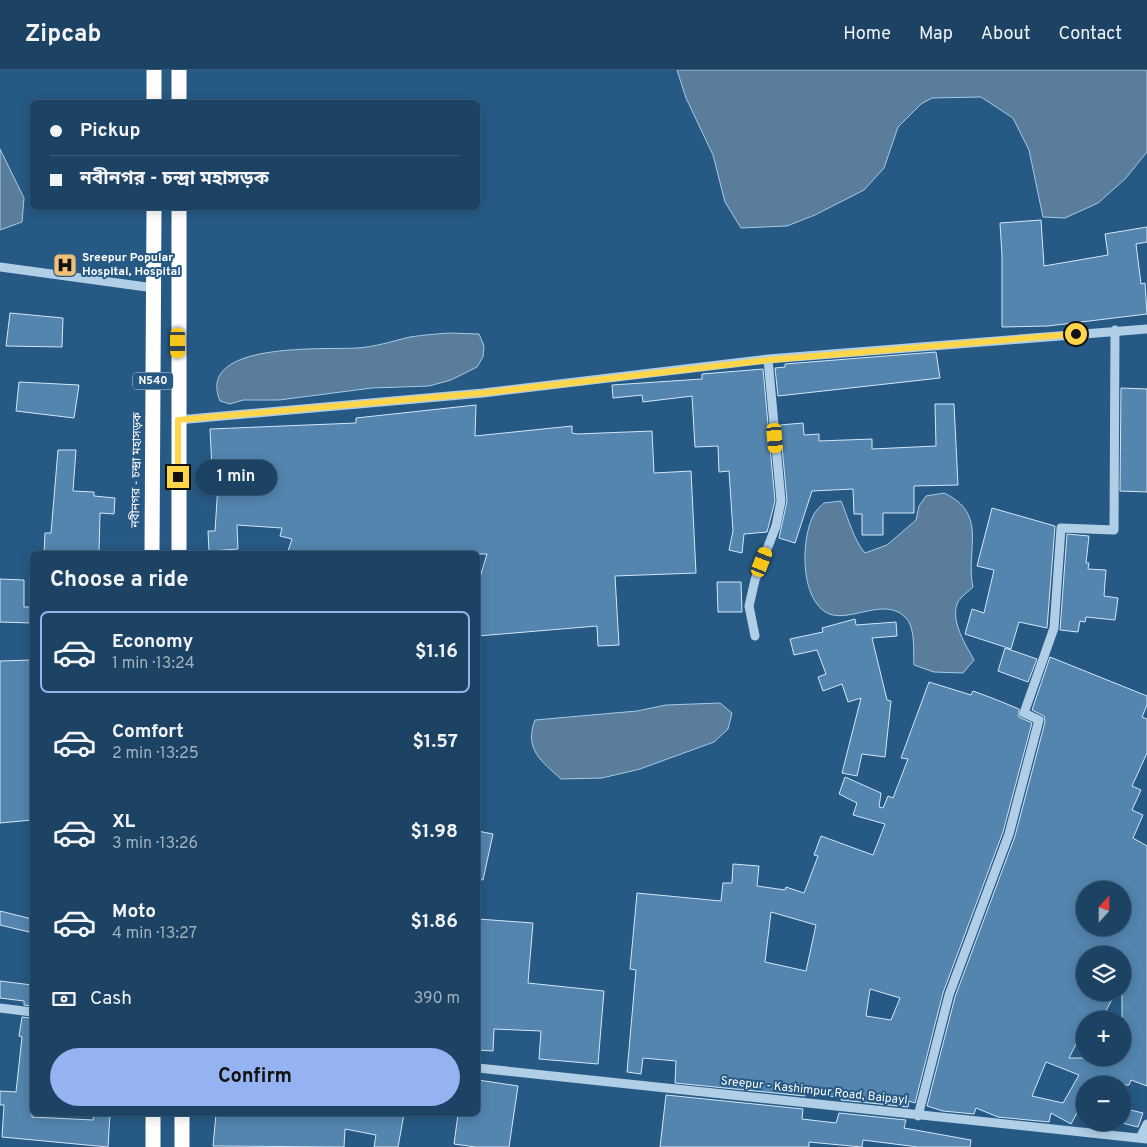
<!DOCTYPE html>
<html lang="en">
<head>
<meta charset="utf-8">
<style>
  :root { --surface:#1c4363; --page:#254a69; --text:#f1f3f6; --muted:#a0b0be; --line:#3a5c78; --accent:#95b2f1 }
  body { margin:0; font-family:Overpass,"Noto Sans Bengali",sans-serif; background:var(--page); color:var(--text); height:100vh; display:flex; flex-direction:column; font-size:19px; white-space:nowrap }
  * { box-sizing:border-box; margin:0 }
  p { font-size:16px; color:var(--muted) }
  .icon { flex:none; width:28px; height:28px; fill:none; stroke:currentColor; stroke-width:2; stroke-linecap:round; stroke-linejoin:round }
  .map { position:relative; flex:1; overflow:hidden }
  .drawer { position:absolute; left:30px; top:481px; width:450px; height:565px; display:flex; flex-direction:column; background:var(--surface); border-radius:8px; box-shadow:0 2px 12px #0003,0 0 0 1px var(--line) }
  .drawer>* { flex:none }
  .banner { position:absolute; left:30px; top:30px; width:450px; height:110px; border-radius:8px; box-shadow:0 2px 12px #0003,0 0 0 1px var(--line); display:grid; align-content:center; height:110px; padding:0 20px; background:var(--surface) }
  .needle { width:32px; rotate:21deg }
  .tools { position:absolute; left:1076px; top:811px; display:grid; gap:10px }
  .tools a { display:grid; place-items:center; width:55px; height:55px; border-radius:50%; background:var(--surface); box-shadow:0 2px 12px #0003,0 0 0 1px var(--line); font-size:25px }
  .end { position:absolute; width:22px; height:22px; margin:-11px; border:6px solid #ffd54a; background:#111; box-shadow:0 0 0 2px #111 }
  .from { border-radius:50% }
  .bubble { position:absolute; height:35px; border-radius:18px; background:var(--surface); box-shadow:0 2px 12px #0003,0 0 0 1px var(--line); font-size:16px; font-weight:700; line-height:35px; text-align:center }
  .car { position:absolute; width:15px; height:30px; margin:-15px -8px; border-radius:6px; box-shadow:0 0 4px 1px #0007; background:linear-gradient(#f5c518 24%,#345 0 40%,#f5c518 0 76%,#345 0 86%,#f5c518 0) }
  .banner b { display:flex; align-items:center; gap:18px; height:48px; font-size:19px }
  .banner b+b { border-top:1px solid var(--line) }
  .banner i { width:12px; height:12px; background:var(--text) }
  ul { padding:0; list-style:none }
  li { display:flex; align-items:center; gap:15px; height:82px; margin:0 10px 8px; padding:0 10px; border:2px solid transparent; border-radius:8px }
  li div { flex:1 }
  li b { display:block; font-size:19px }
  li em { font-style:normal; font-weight:700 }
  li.on { border-color:var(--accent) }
  li>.icon { width:45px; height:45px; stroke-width:1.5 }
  h2 { padding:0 20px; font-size:22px; line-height:60px }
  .pay { display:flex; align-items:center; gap:12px; height:55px; padding:0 20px; font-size:19px }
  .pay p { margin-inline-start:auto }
  .primary-button { display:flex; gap:10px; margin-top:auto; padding:10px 20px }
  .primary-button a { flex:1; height:58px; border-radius:30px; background:var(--accent); color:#111; font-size:20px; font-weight:700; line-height:58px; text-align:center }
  header { display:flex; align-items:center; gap:30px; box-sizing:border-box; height:70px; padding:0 25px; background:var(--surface); border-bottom:1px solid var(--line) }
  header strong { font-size:24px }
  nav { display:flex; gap:28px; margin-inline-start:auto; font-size:18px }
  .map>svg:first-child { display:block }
  .water { fill:#5a7d9b; stroke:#a5cbe8 }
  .building { fill:#5385ae; stroke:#d4e7f6; fill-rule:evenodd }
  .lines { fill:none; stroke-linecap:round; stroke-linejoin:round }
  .minor { stroke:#b0cfe7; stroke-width:9 }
  .highway { stroke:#fff; stroke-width:15 }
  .route { stroke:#ffd54a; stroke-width:6 }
  .labels { text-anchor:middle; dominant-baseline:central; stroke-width:4; stroke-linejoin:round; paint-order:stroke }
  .shield { fill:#265984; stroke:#becdda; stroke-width:1 }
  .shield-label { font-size:11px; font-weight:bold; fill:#fff }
  .poi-label { font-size:12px; font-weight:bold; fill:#fff; stroke:#265984; text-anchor:start }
  .street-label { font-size:12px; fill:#fff; stroke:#265984 }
</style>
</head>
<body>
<header>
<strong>Zipcab</strong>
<nav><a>Home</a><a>Map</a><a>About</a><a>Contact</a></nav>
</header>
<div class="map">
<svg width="1147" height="1077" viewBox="0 0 1147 1077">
  <rect width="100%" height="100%" fill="#265984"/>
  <!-- water -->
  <path class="water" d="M 677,0 L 1147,0 L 1147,82 L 1125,109 L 1098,133 L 1065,148 L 1043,147 L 1029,80 L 1013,48 L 981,27 L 932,28 L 921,34 L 898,57 L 884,98 L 864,120 L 815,145 L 787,156 L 741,158 L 725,132 L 713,85 L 686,28 Z
    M 0,79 L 24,128 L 22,152 L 0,160 Z
    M 449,263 L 479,264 L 484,276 L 483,287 L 477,297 L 451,310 L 429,316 L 372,318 L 279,330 L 243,330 L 230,334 L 220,331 C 195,271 324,280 357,278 C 375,277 393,271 410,267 C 423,265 436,264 449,263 Z
    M 944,423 C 989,444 965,480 973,517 C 969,521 959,528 957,534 C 951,553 966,575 974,590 L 963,603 L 934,602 L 914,595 C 913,582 916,557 905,547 C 883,525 845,557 824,541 C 800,524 801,468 814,444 C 816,440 821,436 824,433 L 841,431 C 848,447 854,471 865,483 L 887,475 L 916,450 L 919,436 L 926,426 Z
    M 720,633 L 732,643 L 728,659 L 714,672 L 640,699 L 602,708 L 561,709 C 541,691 524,679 535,650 L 637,641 L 666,635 Z"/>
  <!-- building -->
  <path class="building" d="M 1041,150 L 1044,196 L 1108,185 L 1105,164 L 1147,157 L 1147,172 L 1136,174 L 1141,214 L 1145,213 L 1147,244 L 1048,256 L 1002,257 L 1002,186 L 1000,153 Z
    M 10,243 L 63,248 L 62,277 L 6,276 Z
    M 936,282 L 940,308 L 778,326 L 775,298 L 785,297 L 785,294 Z
    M 763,299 L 775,431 L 767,462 L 744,464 L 742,483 L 729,480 L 733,461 L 729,401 L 719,402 L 718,376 L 695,377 L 692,326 L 643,332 L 642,325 L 613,328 L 612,315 L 702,309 L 702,304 Z
    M 19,312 L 79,315 L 74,348 L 16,341 Z
    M 1121,318 L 1147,319 L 1147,422 L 1120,421 Z
    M 935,334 L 954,334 L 958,415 L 914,416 L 914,443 L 883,443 L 883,465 L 862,465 L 862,444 L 854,444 L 853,419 L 812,421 L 795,473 L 779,468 L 787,431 L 780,355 L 803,353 L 804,365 L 819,364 L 819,371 L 872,369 L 872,379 L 936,376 Z
    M 476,335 L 475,366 L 572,356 L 572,363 L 577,364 L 652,361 L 654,403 L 691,401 L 696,503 L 615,506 L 619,575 L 598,576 L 597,556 L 478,566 L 478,514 L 487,484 L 297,484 L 288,481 L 292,469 L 280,466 L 282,458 L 237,455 L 238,479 L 209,481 L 208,461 L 215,461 L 219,399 L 212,399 L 210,359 L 356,353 L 356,348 Z
    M 58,380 L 76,380 L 73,421 L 94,422 L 94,426 L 115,428 L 114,444 L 100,443 L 99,483 L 44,484 L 45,463 L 51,463 Z
    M 992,438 L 1055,456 L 1047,558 L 1019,552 L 1011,579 L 965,564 L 972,539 L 984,543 L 994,500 L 977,496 Z
    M 1067,464 L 1089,466 L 1086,493 L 1089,493 L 1088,499 L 1106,500 L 1104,526 L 1118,528 L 1115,550 L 1086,547 L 1085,552 L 1080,551 L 1078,562 L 1060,560 Z
    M 0,509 L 24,510 L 24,537 L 32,537 L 32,553 L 0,552 Z
    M 717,512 L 741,512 L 742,542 L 718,542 Z
    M 855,549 L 856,555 L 896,552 L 897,566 L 872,568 L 887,630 L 891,631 L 885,687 L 862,684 L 857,706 L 842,703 L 861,628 L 848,632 L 842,614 L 823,621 L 818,607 L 826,604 L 817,580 L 794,585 L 790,569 L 823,562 L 822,558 Z
    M 1005,578 L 1037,589 L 1028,612 L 998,601 Z
    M 1050,587 L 1147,626 L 1147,635 L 1142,647 L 1147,649 L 1147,683 L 1132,716 L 1141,720 L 1132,740 L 1143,745 L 1133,768 L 1147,776 L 1147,1016 L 1131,1010 L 1129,1015 L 1085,1015 L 1085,1028 L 1071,1054 L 1051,1043 L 1049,1052 L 998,1047 L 976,1038 L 974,1044 L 943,1041 L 927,1036 L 955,927 L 1015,766 L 1045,652 L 1044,646 L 1032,640 ZM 1085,820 L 1122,820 L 1122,858 L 1085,858 ZM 1085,885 L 1122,885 L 1122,988 L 1069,988 L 1085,956 L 1085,950 L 1101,950 L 1116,922 L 1085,922 ZM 1046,992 L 1079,1005 L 1063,1033 L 1032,1026 Z
    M 32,590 L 32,750 L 0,753 L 0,591 Z
    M 929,612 L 971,625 L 973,621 L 992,628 L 1019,639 L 1019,647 L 1032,653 L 1003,762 L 943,923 L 915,1033 L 909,1031 L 908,1037 L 841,1030 L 841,1028 L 805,1022 L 805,1026 L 675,1013 L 676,991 L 643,988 L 641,1004 L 627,1002 L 636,900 L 630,899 L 637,823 L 721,831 L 723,813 L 732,813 L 733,794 L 759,796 L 757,816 L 785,820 L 786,817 L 804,823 L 818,786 L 814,785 L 821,766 L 873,785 L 885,754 L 853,745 L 857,733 L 839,724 L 845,707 L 881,723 L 879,737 L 883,738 L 888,726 L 893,728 L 908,689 L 901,688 ZM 771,842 L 816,855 L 806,901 L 765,892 ZM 870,919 L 900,928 L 891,950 L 866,946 Z
    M 478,761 L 493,764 L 483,810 L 478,809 Z
    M 0,841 L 32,849 L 29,862 L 0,855 Z
    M 478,849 L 533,853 L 528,913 L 604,921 L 598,994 L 539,989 L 541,961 L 494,959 L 493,981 L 478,980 Z
    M 0,911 L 32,915 L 32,936 L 24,935 L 24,931 L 0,928 Z
    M 22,947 L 32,948 L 32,1047 L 93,1050 L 94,1044 L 110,1044 L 108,1077 L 2,1067 L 4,1035 L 0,1035 L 0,1021 L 16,1022 L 22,967 L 19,966 Z
    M 478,1010 L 518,1016 L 509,1077 L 476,1077 L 454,1074 L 458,1044 L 478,1044 Z
    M 666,1025 L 803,1039 L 802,1049 L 836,1053 L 839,1043 L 906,1050 L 904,1058 L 971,1070 L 970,1077 L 918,1077 L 863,1070 L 862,1077 L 809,1072 L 809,1077 L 660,1077 Z
    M 1122,1038 L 1143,1043 L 1138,1057 L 1122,1053 Z
    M 216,1044 L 404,1044 L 398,1077 L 374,1077 L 376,1065 L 345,1059 L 344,1077 L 213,1076 Z"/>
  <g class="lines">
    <!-- minor -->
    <path class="minor" d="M 0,197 L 154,218
      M 178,350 L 483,323 L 768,289 L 1147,259
      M 755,566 L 749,536 L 755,510 L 776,456 L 781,431 L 768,289
      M 0,938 L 32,942
      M 478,998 L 1147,1069
      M 918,1046 L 949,925 L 1009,764 L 1039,650 L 1024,643 L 1054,558 L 1061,458 L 1114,460 L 1115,260
      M 1140,1068 L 1147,1054"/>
    <!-- highway -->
    <path class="highway" d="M 154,0 L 154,32
      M 179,32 L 179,0
      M 152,484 L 154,138
      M 179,484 L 179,138
      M 153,1044 L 153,1077
      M 182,1044 L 182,1077"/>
  </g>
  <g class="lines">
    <!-- route -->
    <path class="route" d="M 178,407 L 178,350 L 483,323 L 768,290 L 1076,264"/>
  </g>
  <!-- icons -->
  <defs>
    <g id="hospital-square" transform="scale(1.25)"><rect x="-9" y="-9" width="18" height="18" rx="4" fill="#f0c076" stroke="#265984"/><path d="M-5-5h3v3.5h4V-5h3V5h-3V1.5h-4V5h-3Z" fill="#111"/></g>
  </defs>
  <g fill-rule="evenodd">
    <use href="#hospital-square" x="65" y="195"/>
  </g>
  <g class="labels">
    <!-- shield labels -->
    <rect class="shield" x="133" y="302.5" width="40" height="17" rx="4"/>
    <g class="shield-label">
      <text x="153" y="311">N540</text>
    </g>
    <!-- poi labels -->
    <g class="poi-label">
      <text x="82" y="188">Sreepur Popular<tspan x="82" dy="14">Hospital, Hospital</tspan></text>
    </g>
    <!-- street labels -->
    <g class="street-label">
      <text transform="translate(137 400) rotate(-89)">নবীনগর - চন্দ্রা মহাসড়ক</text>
      <text transform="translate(814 1021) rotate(6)">Sreepur - Kashimpur Road, Baipayl</text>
    </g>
  </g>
</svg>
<div class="tools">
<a><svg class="needle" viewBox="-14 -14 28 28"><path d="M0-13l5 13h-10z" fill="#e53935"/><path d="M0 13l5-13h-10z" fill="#a0b0be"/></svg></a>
<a><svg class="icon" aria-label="layers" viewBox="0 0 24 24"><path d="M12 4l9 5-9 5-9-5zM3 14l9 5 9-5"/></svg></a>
<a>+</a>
<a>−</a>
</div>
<i class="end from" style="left:1076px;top:264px"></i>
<i class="end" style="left:178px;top:407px"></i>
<div class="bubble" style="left:195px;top:390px;width:82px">1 min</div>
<i class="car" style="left:178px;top:273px;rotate:180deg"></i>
<i class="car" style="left:775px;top:368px;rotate:175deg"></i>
<i class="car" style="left:762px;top:492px;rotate:21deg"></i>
<div class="banner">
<b><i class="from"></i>Pickup</b>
<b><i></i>নবীনগর - চন্দ্রা মহাসড়ক</b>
</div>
<section class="drawer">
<h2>Choose a ride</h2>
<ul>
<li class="on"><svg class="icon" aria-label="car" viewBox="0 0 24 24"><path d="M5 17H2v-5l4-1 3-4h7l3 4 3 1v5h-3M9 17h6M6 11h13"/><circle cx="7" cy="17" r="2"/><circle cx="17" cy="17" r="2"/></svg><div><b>Economy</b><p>1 min · 13:24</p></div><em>$1.16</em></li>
<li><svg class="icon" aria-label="car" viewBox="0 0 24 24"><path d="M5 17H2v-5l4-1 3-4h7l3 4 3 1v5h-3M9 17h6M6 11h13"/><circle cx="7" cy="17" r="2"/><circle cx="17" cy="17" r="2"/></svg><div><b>Comfort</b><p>2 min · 13:25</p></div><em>$1.57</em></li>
<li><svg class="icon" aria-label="car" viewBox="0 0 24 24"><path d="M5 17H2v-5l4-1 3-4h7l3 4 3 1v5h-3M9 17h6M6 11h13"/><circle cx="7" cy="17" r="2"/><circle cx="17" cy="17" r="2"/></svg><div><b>XL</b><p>3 min · 13:26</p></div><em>$1.98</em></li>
<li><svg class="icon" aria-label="car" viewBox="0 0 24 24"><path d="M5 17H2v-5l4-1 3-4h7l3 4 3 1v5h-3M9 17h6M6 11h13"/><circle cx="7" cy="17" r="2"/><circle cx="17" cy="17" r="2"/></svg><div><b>Moto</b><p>4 min · 13:27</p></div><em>$1.86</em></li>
</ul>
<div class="pay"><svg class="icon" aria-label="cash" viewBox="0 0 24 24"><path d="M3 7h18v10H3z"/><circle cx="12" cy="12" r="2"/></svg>Cash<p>390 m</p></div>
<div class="primary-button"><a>Confirm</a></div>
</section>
</div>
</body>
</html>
